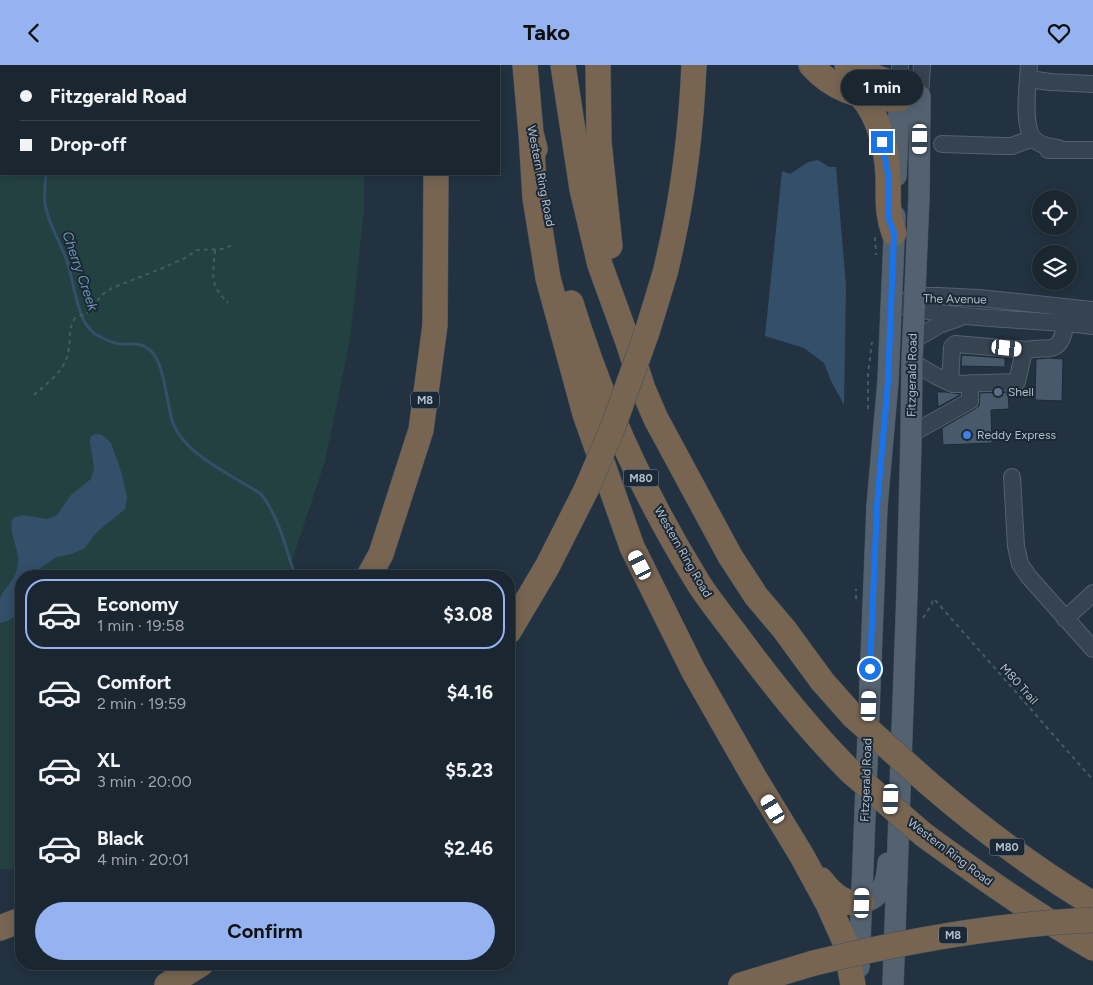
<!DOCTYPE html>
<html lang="en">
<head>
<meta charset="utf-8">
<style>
  :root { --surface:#1a2630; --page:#232e38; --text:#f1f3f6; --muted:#9fa5ab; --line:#38434c; --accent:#95b2f1 }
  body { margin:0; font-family:Figtree,sans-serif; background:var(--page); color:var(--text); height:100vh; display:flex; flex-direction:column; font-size:19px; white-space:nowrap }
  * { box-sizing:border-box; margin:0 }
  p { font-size:16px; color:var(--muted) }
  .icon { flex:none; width:28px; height:28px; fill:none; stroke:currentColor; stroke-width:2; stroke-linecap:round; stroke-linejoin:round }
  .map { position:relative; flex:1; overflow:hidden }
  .panel { position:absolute; left:15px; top:505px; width:500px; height:400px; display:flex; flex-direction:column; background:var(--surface); border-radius:20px; box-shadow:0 2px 12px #0003,0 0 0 1px var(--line) }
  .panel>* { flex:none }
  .guide { position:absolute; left:0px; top:0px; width:500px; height:110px; box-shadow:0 2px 12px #0003,0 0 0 1px var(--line); display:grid; align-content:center; height:110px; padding:0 20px; background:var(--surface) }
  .buttons { position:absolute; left:1032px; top:125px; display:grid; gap:10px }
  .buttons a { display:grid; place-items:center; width:45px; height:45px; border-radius:50%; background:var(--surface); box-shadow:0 2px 12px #0003,0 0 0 1px var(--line); font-size:25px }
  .end { position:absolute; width:22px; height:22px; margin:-11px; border:6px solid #1a73e8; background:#fff; box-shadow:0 0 0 2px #fff }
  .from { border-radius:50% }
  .bubble { position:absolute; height:35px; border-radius:18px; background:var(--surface); box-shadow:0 2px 12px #0003,0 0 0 1px var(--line); font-size:16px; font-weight:700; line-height:35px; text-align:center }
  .car { position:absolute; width:15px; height:30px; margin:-15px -8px; border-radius:6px; box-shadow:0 0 4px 1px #0007; background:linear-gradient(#fff 24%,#345 0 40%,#fff 0 76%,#345 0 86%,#fff 0) }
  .guide b { display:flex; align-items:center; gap:18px; height:48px; font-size:19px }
  .guide b+b { border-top:1px solid var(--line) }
  .guide i { width:12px; height:12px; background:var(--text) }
  ul { padding:9px 0 0; list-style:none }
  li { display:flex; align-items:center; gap:15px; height:70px; margin:0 10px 8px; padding:0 10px; border:2px solid transparent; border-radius:20px }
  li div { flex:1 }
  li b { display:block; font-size:19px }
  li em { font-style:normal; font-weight:700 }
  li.active { border-color:var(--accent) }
  li>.icon { width:45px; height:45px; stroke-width:1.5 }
  .button { display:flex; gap:10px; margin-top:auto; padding:10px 20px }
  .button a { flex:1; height:58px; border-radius:30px; background:var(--accent); color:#111; font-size:20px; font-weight:700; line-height:58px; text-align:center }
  header { display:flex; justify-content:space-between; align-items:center; height:65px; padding:0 20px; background:var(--accent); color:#111; font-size:22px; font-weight:700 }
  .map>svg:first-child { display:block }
  .green { fill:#244141 }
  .water { fill:#334f69 }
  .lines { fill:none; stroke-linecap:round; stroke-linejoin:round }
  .stream { stroke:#334f69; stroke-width:3 }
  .building { fill:#47596a; stroke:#1d2a37 }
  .minor-casing { stroke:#54616e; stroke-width:18 }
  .major-casing { stroke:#424f5c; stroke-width:22 }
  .highway-casing { stroke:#414e5b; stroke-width:26 }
  .path { stroke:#425d5e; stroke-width:2; stroke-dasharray:4 4; stroke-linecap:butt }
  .minor { stroke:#364350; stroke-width:16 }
  .major { stroke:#546270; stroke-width:21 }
  .highway { stroke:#776552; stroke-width:25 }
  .highway-bridge-casing { stroke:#414e5b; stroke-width:26; stroke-linecap:butt }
  .highway-bridge { stroke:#776552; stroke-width:25 }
  .route { stroke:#1a73e8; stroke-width:6 }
  .service-dot { fill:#5c6f8a; stroke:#1b2835; stroke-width:2 }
  .shop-dot { fill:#3f7fe0; stroke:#1b2835; stroke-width:2 }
  .labels { text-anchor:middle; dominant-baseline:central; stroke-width:4; stroke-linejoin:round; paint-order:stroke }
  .shield { fill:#1b2835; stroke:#85919e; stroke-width:1 }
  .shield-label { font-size:11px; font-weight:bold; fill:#b2becb }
  .street-label { font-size:12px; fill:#b2becb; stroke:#1b2835 }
  .poi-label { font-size:12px; fill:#b2becb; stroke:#1b2835; text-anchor:start }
  .water-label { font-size:14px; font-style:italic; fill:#6f92b2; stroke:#1b2835 }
</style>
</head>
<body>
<header><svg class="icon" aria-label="back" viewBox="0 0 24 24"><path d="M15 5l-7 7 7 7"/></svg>Tako<svg class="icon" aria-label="heart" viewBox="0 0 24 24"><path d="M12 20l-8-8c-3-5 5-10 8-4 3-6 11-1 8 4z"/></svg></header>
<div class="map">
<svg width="1093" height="920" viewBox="0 0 1093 920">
  <rect width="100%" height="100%" fill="#223240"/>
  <!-- green -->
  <path class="green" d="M 0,0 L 363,0 L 1,1 L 1,109 L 364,109 L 364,145 L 350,275 L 325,396 L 287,511 L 21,511 L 21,805 L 0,804 Z"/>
  <!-- water -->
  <path class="water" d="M 818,95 L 829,102 L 836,102 L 846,221 L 844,340 L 831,316 L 824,298 L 804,283 L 765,271 L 782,106 L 790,109 L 808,97 Z
    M 95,369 L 102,370 L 111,378 L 122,409 L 127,433 L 125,444 L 97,467 L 84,484 L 71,489 L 57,492 L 43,501 L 33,511 L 21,511 L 21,542 C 18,551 9,556 0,558 C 0,551 0,541 0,534 C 3,523 16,516 18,499 C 20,484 7,466 13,453 L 23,450 L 47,454 L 57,450 L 71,430 L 91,414 L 94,403 L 90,377 L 90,372 Z"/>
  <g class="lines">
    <!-- stream -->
    <path class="stream" d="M 85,0 L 86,1
      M 46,109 C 45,119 44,129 45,139 C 48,159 60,176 67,196 C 73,215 75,236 83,254 C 86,260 90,265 95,269 C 102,273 112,278 120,279 C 133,280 141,276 152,287 C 164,299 167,338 172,355 C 182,389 234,411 261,429 C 279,452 286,483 295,511"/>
  </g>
  <!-- building -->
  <path class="building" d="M 962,290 L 1005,293 L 1005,302 L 961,301 Z
    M 1050,293 L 1063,294 L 1062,336 L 1035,335 L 1036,294 Z
    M 937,327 L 945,327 L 960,329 L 960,330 L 938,342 Z
    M 1008,327 L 1009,344 L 991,345 L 992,378 L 943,380 L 942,363 L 975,344 L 979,341 L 980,328 Z"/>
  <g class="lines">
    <!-- minor casing -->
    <g class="minor-casing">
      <path id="minor" d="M 1029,0 C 1028,18 1022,59 1033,73 C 1038,80 1050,82 1058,83
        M 1029,14 L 1050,17 L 1093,19
        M 900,21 L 900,0
        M 920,31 L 922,0
        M 942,79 L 1003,81 L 1012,81 L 1033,73
        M 1048,85 L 1093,85
        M 904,236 L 926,231 L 938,231 L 979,233 L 1093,245
        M 892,238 C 957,256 1026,253 1093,261
        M 912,276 L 939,260 L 959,253
        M 912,297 L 936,311 L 953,319 L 1017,317 L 1023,290 L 1027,285
        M 950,318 L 952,282 L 955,279 L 1027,285 C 1035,283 1043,284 1051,283 C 1065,280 1065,260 1066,249
        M 911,369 L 970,336 L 970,318
        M 1012,412 L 1016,481 L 1020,499 L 1029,512 L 1093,584
        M 1065,554 L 1093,528"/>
    </g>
    <!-- major casing -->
    <g class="major-casing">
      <path id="major" d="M 896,111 L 900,21 L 920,31
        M 862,838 C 882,833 887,818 888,798
        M 859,902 L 877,441 L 888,316 L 895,151
        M 893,920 L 907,528 L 911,374 L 912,297 L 919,131 L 920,31"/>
    </g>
    <!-- highway casing -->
    <g class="highway-casing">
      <path id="highway" d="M 437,0 L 437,1
        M 525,0 L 531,68 L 535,84
        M 563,0 L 582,124 L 600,200 L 628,277 L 643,324 L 656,354 L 730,491 L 756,531 L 784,564 L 822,616 L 853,651
        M 598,0 L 599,77 L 610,181
        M 811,0 C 834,26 865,35 899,34
        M 847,0 L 864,8 L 900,21
        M 861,31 C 879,51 887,84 888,111 C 889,134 886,146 894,168
        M 531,68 L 535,133 L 548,213 L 585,349 L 632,482 L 693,605 L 754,712 L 802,791 L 828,839 L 845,877 L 853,920
        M 571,238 C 601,336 645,432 699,519 C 710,536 723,552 735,568 C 771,617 808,664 851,707
        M 647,267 C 653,248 659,228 665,208 C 682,140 691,70 694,0
        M 369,511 L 381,489 L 421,365 L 435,260 L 436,109
        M 509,566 L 547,502 L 586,425
        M 927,717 C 979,762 1033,803 1093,839
        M 924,770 C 979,810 1034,849 1093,883
        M 821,815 C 831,828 843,840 862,838
        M 0,863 L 21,855
        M 167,920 L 201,899
        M 741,920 L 814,898"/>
    </g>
    <!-- path -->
    <path class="path" d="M 21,1 L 22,0
      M 0,22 L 1,21
      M 875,172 L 876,190
      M 215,185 C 213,211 209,219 228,238
      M 34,330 C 47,318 65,306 68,288 C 71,276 68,263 75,253 L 87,248 L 103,229 L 112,223 L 163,203 L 185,193 L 197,185 L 222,184 L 233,180
      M 868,344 L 868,309 L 872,277
      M 856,534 L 856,524
      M 923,553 L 932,539 L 933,534 L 935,535 L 1093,715"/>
    <!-- minor -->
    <use href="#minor" class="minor"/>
    <!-- major -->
    <use href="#major" class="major"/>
    <!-- highway -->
    <use href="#highway" class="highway"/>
    <!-- highway-bridge casing -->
    <g class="highway-bridge-casing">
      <path id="highway-bridge" d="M 586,425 L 613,362 L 647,267
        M 853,651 L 927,717
        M 851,707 L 924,770
        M 814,898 C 905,876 999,859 1093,855"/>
    </g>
    <!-- highway-bridge -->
    <use href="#highway-bridge" class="highway-bridge"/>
  </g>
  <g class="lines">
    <!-- route -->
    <path class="route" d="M 870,604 L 877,441 L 888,316 L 894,168 L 888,152 L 888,109 L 882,77"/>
  </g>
  <!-- markers -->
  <circle class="service-dot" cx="998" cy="327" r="5"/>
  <circle class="shop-dot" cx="967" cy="370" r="5"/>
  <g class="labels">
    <!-- shield labels -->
    <g class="shield">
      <rect x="411" y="326.5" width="28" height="17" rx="4"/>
      <rect x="623.5" y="404.5" width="35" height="17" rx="4"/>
      <rect x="989.5" y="773.5" width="35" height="17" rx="4"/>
      <rect x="939" y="861.5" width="28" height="17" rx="4"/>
    </g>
    <g class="shield-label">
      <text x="425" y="335">M8</text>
      <text x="641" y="413">M80</text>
      <text x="1007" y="782">M80</text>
      <text x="953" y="870">M8</text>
    </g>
    <!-- street labels -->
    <g class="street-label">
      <text transform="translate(541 111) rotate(79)">Western Ring Road</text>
      <text transform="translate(955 234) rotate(1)">The Avenue</text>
      <text transform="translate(912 310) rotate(-89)">Fitzgerald Road</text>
      <text transform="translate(683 487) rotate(60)">Western Ring Road</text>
      <text transform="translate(1019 619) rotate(48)">M80 Trail</text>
      <text transform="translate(866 715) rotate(-88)">Fitzgerald Road</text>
      <text transform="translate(950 787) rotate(37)">Western Ring Road</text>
    </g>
    <!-- poi labels -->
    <g class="poi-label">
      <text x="1008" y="327">Shell</text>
      <text x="977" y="370">Reddy Express</text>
    </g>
    <!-- water labels -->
    <g class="water-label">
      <text transform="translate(80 206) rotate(71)">Cherry Creek</text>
    </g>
  </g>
</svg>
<div class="buttons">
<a><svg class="icon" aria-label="locate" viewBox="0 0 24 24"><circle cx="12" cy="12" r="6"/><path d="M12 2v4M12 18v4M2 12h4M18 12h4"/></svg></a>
<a><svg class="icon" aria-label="layers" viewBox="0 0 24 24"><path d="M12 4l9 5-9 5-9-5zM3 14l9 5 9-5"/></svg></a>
</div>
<i class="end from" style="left:870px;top:604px"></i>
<i class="end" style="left:882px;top:77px"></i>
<div class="bubble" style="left:841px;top:5px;width:82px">1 min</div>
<i class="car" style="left:920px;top:74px;rotate:181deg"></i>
<i class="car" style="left:1007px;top:283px;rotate:96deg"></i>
<i class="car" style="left:640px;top:500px;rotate:333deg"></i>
<i class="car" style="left:869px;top:641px;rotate:2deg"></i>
<i class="car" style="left:891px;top:734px;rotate:182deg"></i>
<i class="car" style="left:773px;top:744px;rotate:329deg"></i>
<i class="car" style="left:862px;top:838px;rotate:2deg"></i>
<div class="guide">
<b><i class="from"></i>Fitzgerald Road</b>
<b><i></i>Drop-off</b>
</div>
<section class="panel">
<ul>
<li class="active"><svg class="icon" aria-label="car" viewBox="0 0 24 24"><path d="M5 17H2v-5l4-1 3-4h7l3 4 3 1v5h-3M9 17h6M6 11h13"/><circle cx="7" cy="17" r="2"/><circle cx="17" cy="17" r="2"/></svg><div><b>Economy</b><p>1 min · 19:58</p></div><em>$3.08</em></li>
<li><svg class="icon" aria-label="car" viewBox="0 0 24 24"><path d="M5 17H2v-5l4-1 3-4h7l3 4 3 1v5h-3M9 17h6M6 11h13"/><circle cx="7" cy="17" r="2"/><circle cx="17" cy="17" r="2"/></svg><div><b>Comfort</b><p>2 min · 19:59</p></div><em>$4.16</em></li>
<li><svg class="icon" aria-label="car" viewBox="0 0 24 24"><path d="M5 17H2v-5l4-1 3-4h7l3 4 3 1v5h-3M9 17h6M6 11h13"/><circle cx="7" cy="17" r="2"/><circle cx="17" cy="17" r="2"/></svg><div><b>XL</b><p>3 min · 20:00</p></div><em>$5.23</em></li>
<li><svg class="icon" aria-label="car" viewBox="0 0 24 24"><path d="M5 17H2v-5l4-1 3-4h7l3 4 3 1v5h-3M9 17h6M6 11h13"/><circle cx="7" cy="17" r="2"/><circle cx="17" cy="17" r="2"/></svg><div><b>Black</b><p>4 min · 20:01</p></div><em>$2.46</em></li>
</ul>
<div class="button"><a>Confirm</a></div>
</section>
</div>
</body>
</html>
